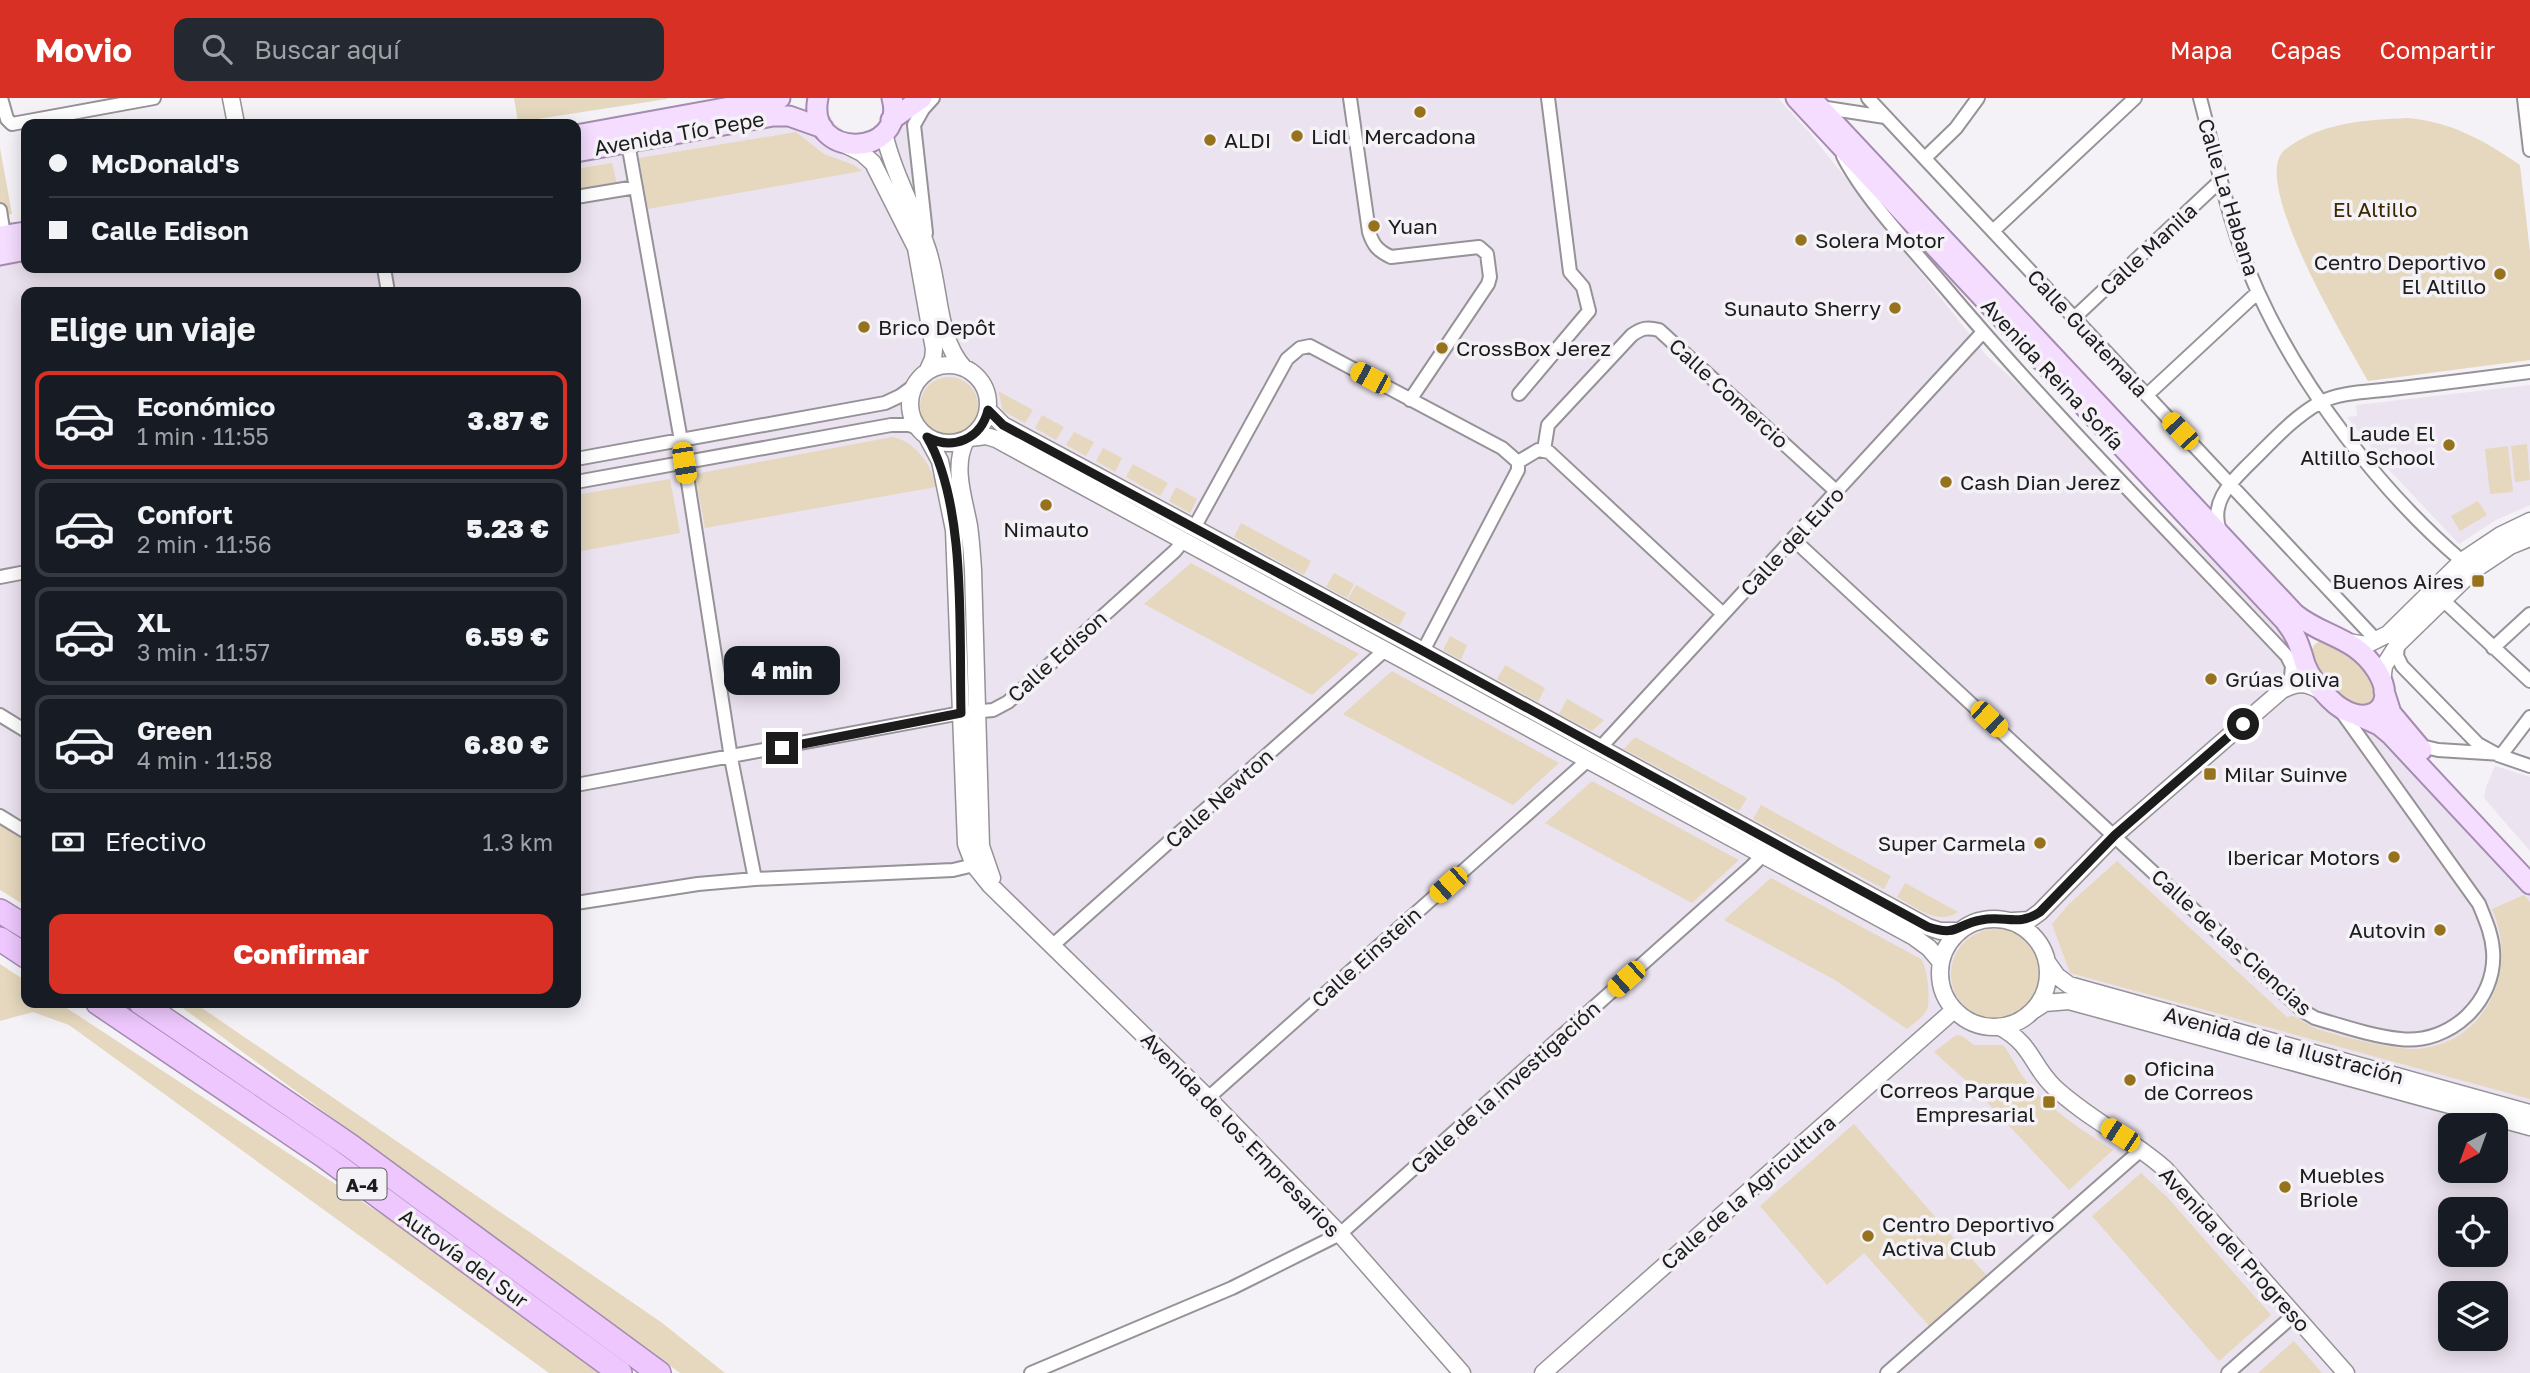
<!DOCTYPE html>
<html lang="es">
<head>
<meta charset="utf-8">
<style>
  :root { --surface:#171b24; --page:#242831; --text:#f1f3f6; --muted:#9ea1a6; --line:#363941; --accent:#d93025 }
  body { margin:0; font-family:"Golos Text",sans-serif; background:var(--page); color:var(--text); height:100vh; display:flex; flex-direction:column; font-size:26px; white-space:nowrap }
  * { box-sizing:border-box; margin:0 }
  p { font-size:23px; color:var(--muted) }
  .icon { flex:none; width:38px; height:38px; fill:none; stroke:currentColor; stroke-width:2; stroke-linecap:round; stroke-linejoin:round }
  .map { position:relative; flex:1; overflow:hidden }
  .details { position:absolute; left:21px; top:189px; width:560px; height:721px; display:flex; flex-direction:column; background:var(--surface); border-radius:14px; box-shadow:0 4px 18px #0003 }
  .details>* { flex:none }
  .guide { position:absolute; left:21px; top:21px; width:560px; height:154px; border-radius:14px; box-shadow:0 4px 18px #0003; display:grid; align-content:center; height:154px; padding:0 28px; background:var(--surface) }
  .needle { width:46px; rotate:221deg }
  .fabs { position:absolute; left:2438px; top:1015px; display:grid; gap:14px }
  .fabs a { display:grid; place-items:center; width:70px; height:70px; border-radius:14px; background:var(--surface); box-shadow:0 4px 18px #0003; font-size:35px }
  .end { position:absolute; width:32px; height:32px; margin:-16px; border:9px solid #1d1c1d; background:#fff; box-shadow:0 0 0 4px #fff }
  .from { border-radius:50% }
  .bubble { position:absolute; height:49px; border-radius:14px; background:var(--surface); box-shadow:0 4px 18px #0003; font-size:23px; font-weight:800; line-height:49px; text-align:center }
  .car { position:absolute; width:21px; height:42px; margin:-21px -10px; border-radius:9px; box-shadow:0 0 5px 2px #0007; background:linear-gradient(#f5c518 24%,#345 0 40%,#f5c518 0 76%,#345 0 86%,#f5c518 0) }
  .guide b { display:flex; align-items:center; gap:24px; height:66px; font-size:26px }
  .guide b+b { border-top:2px solid var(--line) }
  .guide i { width:18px; height:18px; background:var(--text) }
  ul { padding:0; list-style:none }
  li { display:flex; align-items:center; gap:21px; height:98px; margin:0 14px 10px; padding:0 14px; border:4px solid var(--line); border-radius:14px }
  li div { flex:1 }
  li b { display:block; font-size:26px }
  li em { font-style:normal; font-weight:800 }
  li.active { border-color:var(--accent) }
  li>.icon { width:63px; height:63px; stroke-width:1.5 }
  h2 { padding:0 28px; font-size:32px; line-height:84px }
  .pay { display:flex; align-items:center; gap:18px; height:77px; padding:0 28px; font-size:26px }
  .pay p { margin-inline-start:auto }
  .button { display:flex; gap:14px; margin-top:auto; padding:14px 28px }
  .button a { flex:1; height:80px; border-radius:14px; background:var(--accent); color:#fff; font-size:28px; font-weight:800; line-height:80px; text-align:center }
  header { display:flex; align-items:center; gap:42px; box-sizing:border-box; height:98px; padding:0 35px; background:var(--accent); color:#fff }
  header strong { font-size:33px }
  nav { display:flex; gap:38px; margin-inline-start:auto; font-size:24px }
  .search { width:490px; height:63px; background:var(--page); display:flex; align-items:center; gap:18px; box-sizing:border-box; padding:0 24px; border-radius:14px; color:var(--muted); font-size:26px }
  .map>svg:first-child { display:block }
  .built { fill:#ebe3ef; fill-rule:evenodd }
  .green { fill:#e5d8be }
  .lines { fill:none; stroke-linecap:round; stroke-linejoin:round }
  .minor-casing { stroke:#969297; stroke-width:16 }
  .tertiary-casing { stroke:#969297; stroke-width:19 }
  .primary-casing { stroke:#a48baf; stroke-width:23 }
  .motorway-casing { stroke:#a48baf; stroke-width:26 }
  .minor { stroke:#fff; stroke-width:12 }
  .tertiary { stroke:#fff; stroke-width:16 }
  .primary { stroke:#f4ddfe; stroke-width:19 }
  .motorway { stroke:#edc7fd; stroke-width:23 }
  .route { stroke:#1d1c1d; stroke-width:9 }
  .poi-dot { fill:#97721c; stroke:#f5f2f7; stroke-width:2.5 }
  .labels { text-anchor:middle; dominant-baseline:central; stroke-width:7; stroke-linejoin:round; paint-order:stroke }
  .shield { fill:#f5f2f7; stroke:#5e5c5e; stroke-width:2 }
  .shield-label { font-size:19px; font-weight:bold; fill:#1d1c1d }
  .street-label { font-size:21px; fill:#1d1c1d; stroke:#f5f2f7 }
  .poi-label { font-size:21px; fill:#1d1c1d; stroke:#f5f2f7; text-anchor:start }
  .park-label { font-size:21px; fill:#3a2800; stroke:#f5f2f7 }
</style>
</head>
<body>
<header>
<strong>Movio</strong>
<div class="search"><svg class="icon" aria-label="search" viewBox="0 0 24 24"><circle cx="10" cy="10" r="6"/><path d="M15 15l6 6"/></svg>Buscar aquí</div>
<nav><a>Mapa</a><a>Capas</a><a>Compartir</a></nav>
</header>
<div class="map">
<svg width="2530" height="1275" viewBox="0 0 2530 1275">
  <rect width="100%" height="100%" fill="#f5f2f7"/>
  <!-- built -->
  <path class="built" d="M 917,0 L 1778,0 L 1809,34 L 1987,258 L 2283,524 L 2530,789 L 2530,1275 L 1464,1275 L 975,766 L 757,779 L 576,804 L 576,194 L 26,194 L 26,733 L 0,716 L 0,163 L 26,158 L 26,170 L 576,170 L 576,62 L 831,18 L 834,25 L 844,33 L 862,36 L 875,29 L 882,19 L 884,6 ZM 2450,1027 L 2496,1027 L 2496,1073 L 2450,1073 ZM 2450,1111 L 2496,1111 L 2496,1157 L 2450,1157 ZM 2450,1195 L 2496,1195 L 2496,1241 L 2450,1241 Z
    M 2530,287 L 2530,407 L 2496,422 L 2459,446 L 2391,374 L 2347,319 L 2357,318 L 2356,307 Z
    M 2495,668 L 2530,679 L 2530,753 L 2484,700 L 2486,689 Z"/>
  <!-- green -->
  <path class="green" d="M 514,0 L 667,0 L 667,1 L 518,24 Z
    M 2407,20 C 2450,23 2485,43 2520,67 L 2530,154 L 2530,262 L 2368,283 C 2347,245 2256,94 2281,56 C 2283,52 2289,49 2293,46 C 2327,24 2367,22 2407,20 Z
    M 796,34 L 824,56 L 854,67 L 862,73 L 648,111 L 639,60 Z
    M 0,50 L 12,116 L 0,118 Z
    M 612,65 L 617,86 L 576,93 L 576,71 Z
    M920 308a29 29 0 1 1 58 0a29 29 0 1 1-58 0Z
    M 998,293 L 1033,312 L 1025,325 L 1003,313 Z
    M 1042,317 L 1064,329 L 1056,342 L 1035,330 Z
    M 1074,334 L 1094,344 L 1086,358 L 1066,347 Z
    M 892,339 C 916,343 932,368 936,389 L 705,430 L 695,376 Z
    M 2527,346 L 2530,382 L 2515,384 L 2511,348 Z
    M 2508,348 L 2513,394 L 2490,396 L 2485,351 Z
    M 1103,350 L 1122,360 L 1115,374 L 1096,363 Z
    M 1133,366 L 1168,385 L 1160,398 L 1126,379 Z
    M 670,381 L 680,435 L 576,454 L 576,397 Z
    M 1176,389 L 1197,401 L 1190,415 L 1169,403 Z
    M 2478,403 L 2487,417 L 2460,433 L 2451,418 Z
    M 1241,425 L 1311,463 L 1304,477 L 1234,439 Z
    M 1191,465 L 1359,556 L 1312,597 L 1144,506 Z
    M 1334,475 L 1354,486 L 1347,500 L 1326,489 Z
    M 1356,487 L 1406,515 L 1399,528 L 1348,501 Z
    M 1450,538 L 1467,547 L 1461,562 L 1443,552 Z
    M 2321,542 C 2347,554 2382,571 2374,606 L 2359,612 C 2336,597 2320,581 2310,555 L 2314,547 Z
    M 1505,567 L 1545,590 L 1538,604 L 1497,581 Z
    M 1392,573 L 1559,665 L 1513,707 L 1343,616 Z
    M 1567,601 L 1604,622 L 1592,633 L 1559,616 Z
    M 1635,639 L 1747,700 L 1739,713 L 1624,651 Z
    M 1592,683 L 1739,762 L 1692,805 L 1545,725 Z
    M 1761,707 L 1891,778 L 1884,791 L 1753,721 Z
    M 0,716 L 26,733 L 26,808 L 0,792 Z
    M 2117,763 L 2287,919 L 2294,918 C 2301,922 2309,928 2317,931 C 2338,938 2396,952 2416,951 C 2487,946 2519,871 2492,811 L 2524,797 L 2530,804 L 2530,1001 L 2070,875 L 2052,826 L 2069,806 Z
    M 1771,780 L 1921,861 C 1927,868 1931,901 1927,911 C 1924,919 1914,925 1907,931 L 1835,882 L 1724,822 Z
    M 1905,785 L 1958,814 C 1938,828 1915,809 1897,799 Z
    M1951 876a45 45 0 1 1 90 0a45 45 0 1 1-90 0Z
    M 0,866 L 26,883 L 26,905 L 59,905 L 445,1158 L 600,1275 L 549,1275 L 69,927 L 33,914 L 0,923 Z
    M 176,905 L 201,905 L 199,908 L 661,1224 L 725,1275 L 680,1275 Z
    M 1956,937 L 1962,938 L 1974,947 L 2003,947 C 2012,958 2017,972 2027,984 C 2051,1013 2082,1032 2113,1052 L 2069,1092 L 1973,989 L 1934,954 Z
    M 1854,1026 L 1987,1178 L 1930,1229 L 1864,1155 L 1827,1187 L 1760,1108 Z
    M 2141,1075 L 2167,1099 L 2271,1217 L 2219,1263 L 2092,1118 Z
    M 2294,1243 L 2322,1275 L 2258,1275 Z"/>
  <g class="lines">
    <!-- minor casing -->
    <g class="minor-casing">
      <path id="minor" d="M 1,0 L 7,21 L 12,26 L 154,0
        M 1350,0 L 1369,134 C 1373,147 1378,153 1391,159 L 1479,149 L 1487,156 L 1490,179 L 1488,186 L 1410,302
        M 1868,0 L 2377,543
        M 2200,0 C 2217,64 2230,133 2258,194 C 2302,291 2381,394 2462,463
        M 2524,0 L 2530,52
        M 1820,9 L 1885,19
        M 628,45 L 685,365 L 731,660 L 755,781
        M 1843,58 C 1865,101 1912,150 1944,188 C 2052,316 2172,436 2287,558 L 2292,568 L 2291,579
        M 1925,60 L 1956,30 L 1978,0
        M 576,99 L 636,89
        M 0,112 L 4,137
        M 1993,133 L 2135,0
        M 926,135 L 914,27 L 923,11 L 933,0
        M 384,170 L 388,194
        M 2074,220 L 2221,82
        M 1519,296 L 1589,213 L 1583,189 L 1570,174 L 1548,0
        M 2147,297 L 2258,194
        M 1544,352 L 1548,327 L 1632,237 C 1642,230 1647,229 1659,232 L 1837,394
        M 576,361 L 885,305 L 900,298 L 915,287
        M 1518,364 L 1538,352 L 1549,354 L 1723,516
        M 576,384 L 891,327 L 909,327 L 918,330
        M 1194,430 L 1287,261 L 1300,250 L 1310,248 L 1502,350 L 1518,364 L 1518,372 L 1423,553
        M 2220,433 C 2210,406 2228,387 2246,369 C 2269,347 2291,321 2319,305 C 2339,294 2369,294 2392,291 C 2438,286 2484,280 2530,274
        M 1793,441 L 2303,913 L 2315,920 C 2343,928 2371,938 2400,941 C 2450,947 2497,903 2493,853 C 2492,836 2485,821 2479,806 L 2341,613
        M 0,479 L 26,474
        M 2444,503 L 2530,583
        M 2398,546 L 2397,558 L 2402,568 L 2478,646 L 2498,657 L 2530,668
        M 2493,550 L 2530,516
        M 0,617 L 26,633
        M 2417,647 L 2438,652 L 2502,656 L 2530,619
        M 1600,650 L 1983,234
        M 576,687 L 961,615 L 993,612 L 1008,604 L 1175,453 L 1184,442
        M 0,718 L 26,734
        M 576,805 L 698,786 L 755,781 L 953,772 L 974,767
        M 1053,847 L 1385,552
        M 1208,1000 L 1588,662
        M 1031,1275 L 1232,1190 L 1340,1136 L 1751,769 L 1763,757
        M 1887,1275 L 2142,1051
        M 2228,1275 L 2294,1217"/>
    </g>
    <!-- tertiary casing -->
    <g class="tertiary-casing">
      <path id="tertiary" d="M 231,0 L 236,26
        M 884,35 C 893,74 913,109 926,147 C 941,186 935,238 964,270
        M 844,46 L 862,55 L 873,65 L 916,150 L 934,251 L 933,261 L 927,274
        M910 306a39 39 0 1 1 78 0a39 39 0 1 1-78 0Z
        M 988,312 L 1003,327 L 1423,553 L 1928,829 L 1940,833 L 1958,833
        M 927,339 L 940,363 L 954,432 L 966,746 L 974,767 L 990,787 L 1208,1000 L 1340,1136 L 1462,1275
        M 970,340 L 986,338 L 996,341 L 1914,839 L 1929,850 L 1940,863
        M 966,342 C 952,369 964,400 969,428 C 971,442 972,457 973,472 L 981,748 L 992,780
        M 2348,544 L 2366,547 L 2388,536 L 2462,463 L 2501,437 L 2530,423
        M 2382,584 L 2384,568 L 2398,546 L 2474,472 L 2510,448 L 2530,440
        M1940 875a54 54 0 1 1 108 0a54 54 0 1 1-108 0Z
        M 2013,823 L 2029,822 L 2040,814 L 2115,737 L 2282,592 C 2299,583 2307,585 2323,594
        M 2047,864 L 2057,878 L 2069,887 L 2530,1015
        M 2034,912 L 2045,905 L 2069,903 L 2530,1029
        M 2000,929 C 2033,947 2031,967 2054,989 C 2088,1021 2130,1040 2165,1071 L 2346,1275
        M 1543,1275 L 1954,912"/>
    </g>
    <!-- primary casing -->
    <g class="primary-casing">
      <path id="primary" d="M 818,0 C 805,63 908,60 892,0
        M 1796,0 L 2285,523 C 2297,538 2300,549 2305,566 C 2310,580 2320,591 2330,601 C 2361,633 2402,614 2377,573 C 2355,538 2323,539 2295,516 L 1811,0
        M 891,22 L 922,0
        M 576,37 L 780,0
        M 576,54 L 773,18 L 789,18 L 823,30
        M 0,138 L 26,134
        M 0,157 L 26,152
        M 2384,593 L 2391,615 L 2422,652
        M 2359,618 L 2379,627 L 2391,637 L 2530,786"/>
    </g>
    <!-- motorway casing -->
    <g class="motorway-casing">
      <path id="motorway" d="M 0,813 L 26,829
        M 0,841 L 26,858
        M 98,905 L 324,1058 L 620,1275
        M 141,905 L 349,1047 L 659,1275"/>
    </g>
    <!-- minor -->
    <use href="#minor" class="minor"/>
    <!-- tertiary -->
    <use href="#tertiary" class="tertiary"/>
    <!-- primary -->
    <use href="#primary" class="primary"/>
    <!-- motorway -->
    <use href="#motorway" class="motorway"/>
  </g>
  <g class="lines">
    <!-- route -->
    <path class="route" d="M 782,650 L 961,615 C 959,536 967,407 927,339 C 953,353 981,341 988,312 L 1003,327 L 1423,553 L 1928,829 C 1959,839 1956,826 1981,822 C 2005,817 2018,829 2040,814 L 2115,737 L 2243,626"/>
  </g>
  <!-- markers -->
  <g class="poi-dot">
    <circle cx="1420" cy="14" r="7"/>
    <circle cx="1297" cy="38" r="7"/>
    <circle cx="1210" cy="42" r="7"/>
    <circle cx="1374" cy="128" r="7"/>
    <circle cx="1801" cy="142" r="7"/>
    <circle cx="2500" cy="176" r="7"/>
    <circle cx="1895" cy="210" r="7"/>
    <circle cx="864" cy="229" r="7"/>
    <circle cx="1442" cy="250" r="7"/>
    <circle cx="2449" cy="347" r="7"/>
    <circle cx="1946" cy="384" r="7"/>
    <circle cx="1046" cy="407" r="7"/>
    <rect x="2471" y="476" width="14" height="14" rx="3.5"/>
    <circle cx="2211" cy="581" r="7"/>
    <rect x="2203" y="669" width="14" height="14" rx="3.5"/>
    <circle cx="2040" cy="745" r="7"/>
    <circle cx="2394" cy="759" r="7"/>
    <circle cx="2440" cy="832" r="7"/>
    <circle cx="2130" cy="982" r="7"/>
    <rect x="2042" y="997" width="14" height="14" rx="3.5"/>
    <circle cx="2285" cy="1089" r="7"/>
    <circle cx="1868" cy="1138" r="7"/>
  </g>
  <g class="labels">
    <!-- shield labels -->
    <rect class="shield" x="337.5" y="1070.5" width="49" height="31" rx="5"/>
    <g class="shield-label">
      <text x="362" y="1086">A-4</text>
    </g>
    <!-- street labels -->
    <g class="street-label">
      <text transform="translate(679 35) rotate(-10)">Avenida Tío Pepe</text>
      <text transform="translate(2229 99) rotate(73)">Calle La Habana</text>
      <text transform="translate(2148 151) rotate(-43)">Calle Manila</text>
      <text transform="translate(2088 235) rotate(47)">Calle Guatemala</text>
      <text transform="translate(2053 276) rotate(47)">Avenida Reina Sofía</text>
      <text transform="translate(1729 295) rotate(42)">Calle Comercio</text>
      <text transform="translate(1792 443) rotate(-47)">Calle del Euro</text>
      <text transform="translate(1057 558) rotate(-42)">Calle Edison</text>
      <text transform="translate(1219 700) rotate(-42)">Calle Newton</text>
      <text transform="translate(2232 844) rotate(42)">Calle de las Ciencias</text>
      <text transform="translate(1366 859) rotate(-42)">Calle Einstein</text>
      <text transform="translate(2284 947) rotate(15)">Avenida de la Ilustración</text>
      <text transform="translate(1505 989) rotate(-42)">Calle de la Investigación</text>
      <text transform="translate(1241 1036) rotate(46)">Avenida de los Empresarios</text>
      <text transform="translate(1748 1094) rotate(-41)">Calle de la Agricultura</text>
      <text transform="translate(2235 1151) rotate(48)">Avenida del Progreso</text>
      <text transform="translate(464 1160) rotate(36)">Autovía del Sur</text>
    </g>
    <!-- poi labels -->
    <g class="poi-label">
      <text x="1311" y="38">Lidl</text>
      <text x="1420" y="38" text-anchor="middle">Mercadona</text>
      <text x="1224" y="42">ALDI</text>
      <text x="1388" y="128">Yuan</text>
      <text x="1815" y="142">Solera Motor</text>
      <text x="2486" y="164" text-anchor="end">Centro Deportivo<tspan x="2486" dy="24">El Altillo</tspan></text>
      <text x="1881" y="210" text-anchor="end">Sunauto Sherry</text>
      <text x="878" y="229">Brico Depôt</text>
      <text x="1456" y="250">CrossBox Jerez</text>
      <text x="2435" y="335" text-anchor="end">Laude El<tspan x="2435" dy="24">Altillo School</tspan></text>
      <text x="1960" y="384">Cash Dian Jerez</text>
      <text x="1046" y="431" text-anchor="middle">Nimauto</text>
      <text x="2464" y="483" text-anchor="end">Buenos Aires</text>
      <text x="2225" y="581">Grúas Oliva</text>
      <text x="2224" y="676">Milar Suinve</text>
      <text x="2026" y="745" text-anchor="end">Super Carmela</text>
      <text x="2380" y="759" text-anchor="end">Ibericar Motors</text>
      <text x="2426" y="832" text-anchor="end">Autovin</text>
      <text x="2144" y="970">Oficina<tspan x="2144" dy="24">de Correos</tspan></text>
      <text x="2035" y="992" text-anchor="end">Correos Parque<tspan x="2035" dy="24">Empresarial</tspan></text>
      <text x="2299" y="1077">Muebles<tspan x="2299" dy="24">Briole</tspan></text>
      <text x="1882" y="1126">Centro Deportivo<tspan x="1882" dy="24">Activa Club</tspan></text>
    </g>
    <!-- park labels -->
    <g class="park-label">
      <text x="2375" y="111">El Altillo</text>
    </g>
  </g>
</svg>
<div class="fabs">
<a><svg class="needle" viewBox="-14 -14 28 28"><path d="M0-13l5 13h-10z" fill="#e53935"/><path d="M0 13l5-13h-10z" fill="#9ea1a6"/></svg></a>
<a><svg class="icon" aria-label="locate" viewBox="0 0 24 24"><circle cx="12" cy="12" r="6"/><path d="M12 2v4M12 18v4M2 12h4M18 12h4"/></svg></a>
<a><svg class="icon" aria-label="layers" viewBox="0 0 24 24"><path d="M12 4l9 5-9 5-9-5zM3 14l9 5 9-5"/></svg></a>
</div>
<i class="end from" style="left:2243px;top:626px"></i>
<i class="end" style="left:782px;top:650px"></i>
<div class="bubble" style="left:724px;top:548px;width:116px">4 min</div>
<i class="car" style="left:1370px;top:280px;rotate:298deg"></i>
<i class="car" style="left:2180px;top:333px;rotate:317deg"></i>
<i class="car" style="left:684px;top:365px;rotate:171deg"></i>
<i class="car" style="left:1989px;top:621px;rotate:133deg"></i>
<i class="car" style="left:1448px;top:787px;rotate:228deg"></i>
<i class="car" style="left:1626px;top:881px;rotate:228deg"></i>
<i class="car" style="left:2120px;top:1037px;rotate:303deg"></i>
<div class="guide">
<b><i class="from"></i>McDonald's</b>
<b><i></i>Calle Edison</b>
</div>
<section class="details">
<h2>Elige un viaje</h2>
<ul>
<li class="active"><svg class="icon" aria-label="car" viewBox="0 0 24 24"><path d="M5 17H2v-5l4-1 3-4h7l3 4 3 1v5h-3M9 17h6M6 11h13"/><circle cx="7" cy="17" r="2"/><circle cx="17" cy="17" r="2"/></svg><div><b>Económico</b><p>1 min · 11:55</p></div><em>3.87 €</em></li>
<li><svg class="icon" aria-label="car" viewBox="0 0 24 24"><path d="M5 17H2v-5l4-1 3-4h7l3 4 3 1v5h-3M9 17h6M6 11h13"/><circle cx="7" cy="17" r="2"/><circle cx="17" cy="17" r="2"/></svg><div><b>Confort</b><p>2 min · 11:56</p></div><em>5.23 €</em></li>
<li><svg class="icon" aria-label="car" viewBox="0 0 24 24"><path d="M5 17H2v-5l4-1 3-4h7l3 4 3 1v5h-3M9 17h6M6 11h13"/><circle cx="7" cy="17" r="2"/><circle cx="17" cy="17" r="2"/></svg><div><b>XL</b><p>3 min · 11:57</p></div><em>6.59 €</em></li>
<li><svg class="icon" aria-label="car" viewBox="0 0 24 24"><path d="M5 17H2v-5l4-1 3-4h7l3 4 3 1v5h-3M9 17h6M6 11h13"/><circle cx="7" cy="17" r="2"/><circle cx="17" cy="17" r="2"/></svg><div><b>Green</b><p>4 min · 11:58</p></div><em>6.80 €</em></li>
</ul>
<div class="pay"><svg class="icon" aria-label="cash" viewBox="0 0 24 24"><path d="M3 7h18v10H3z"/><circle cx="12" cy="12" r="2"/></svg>Efectivo<p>1.3 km</p></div>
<div class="button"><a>Confirmar</a></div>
</section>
</div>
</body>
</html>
